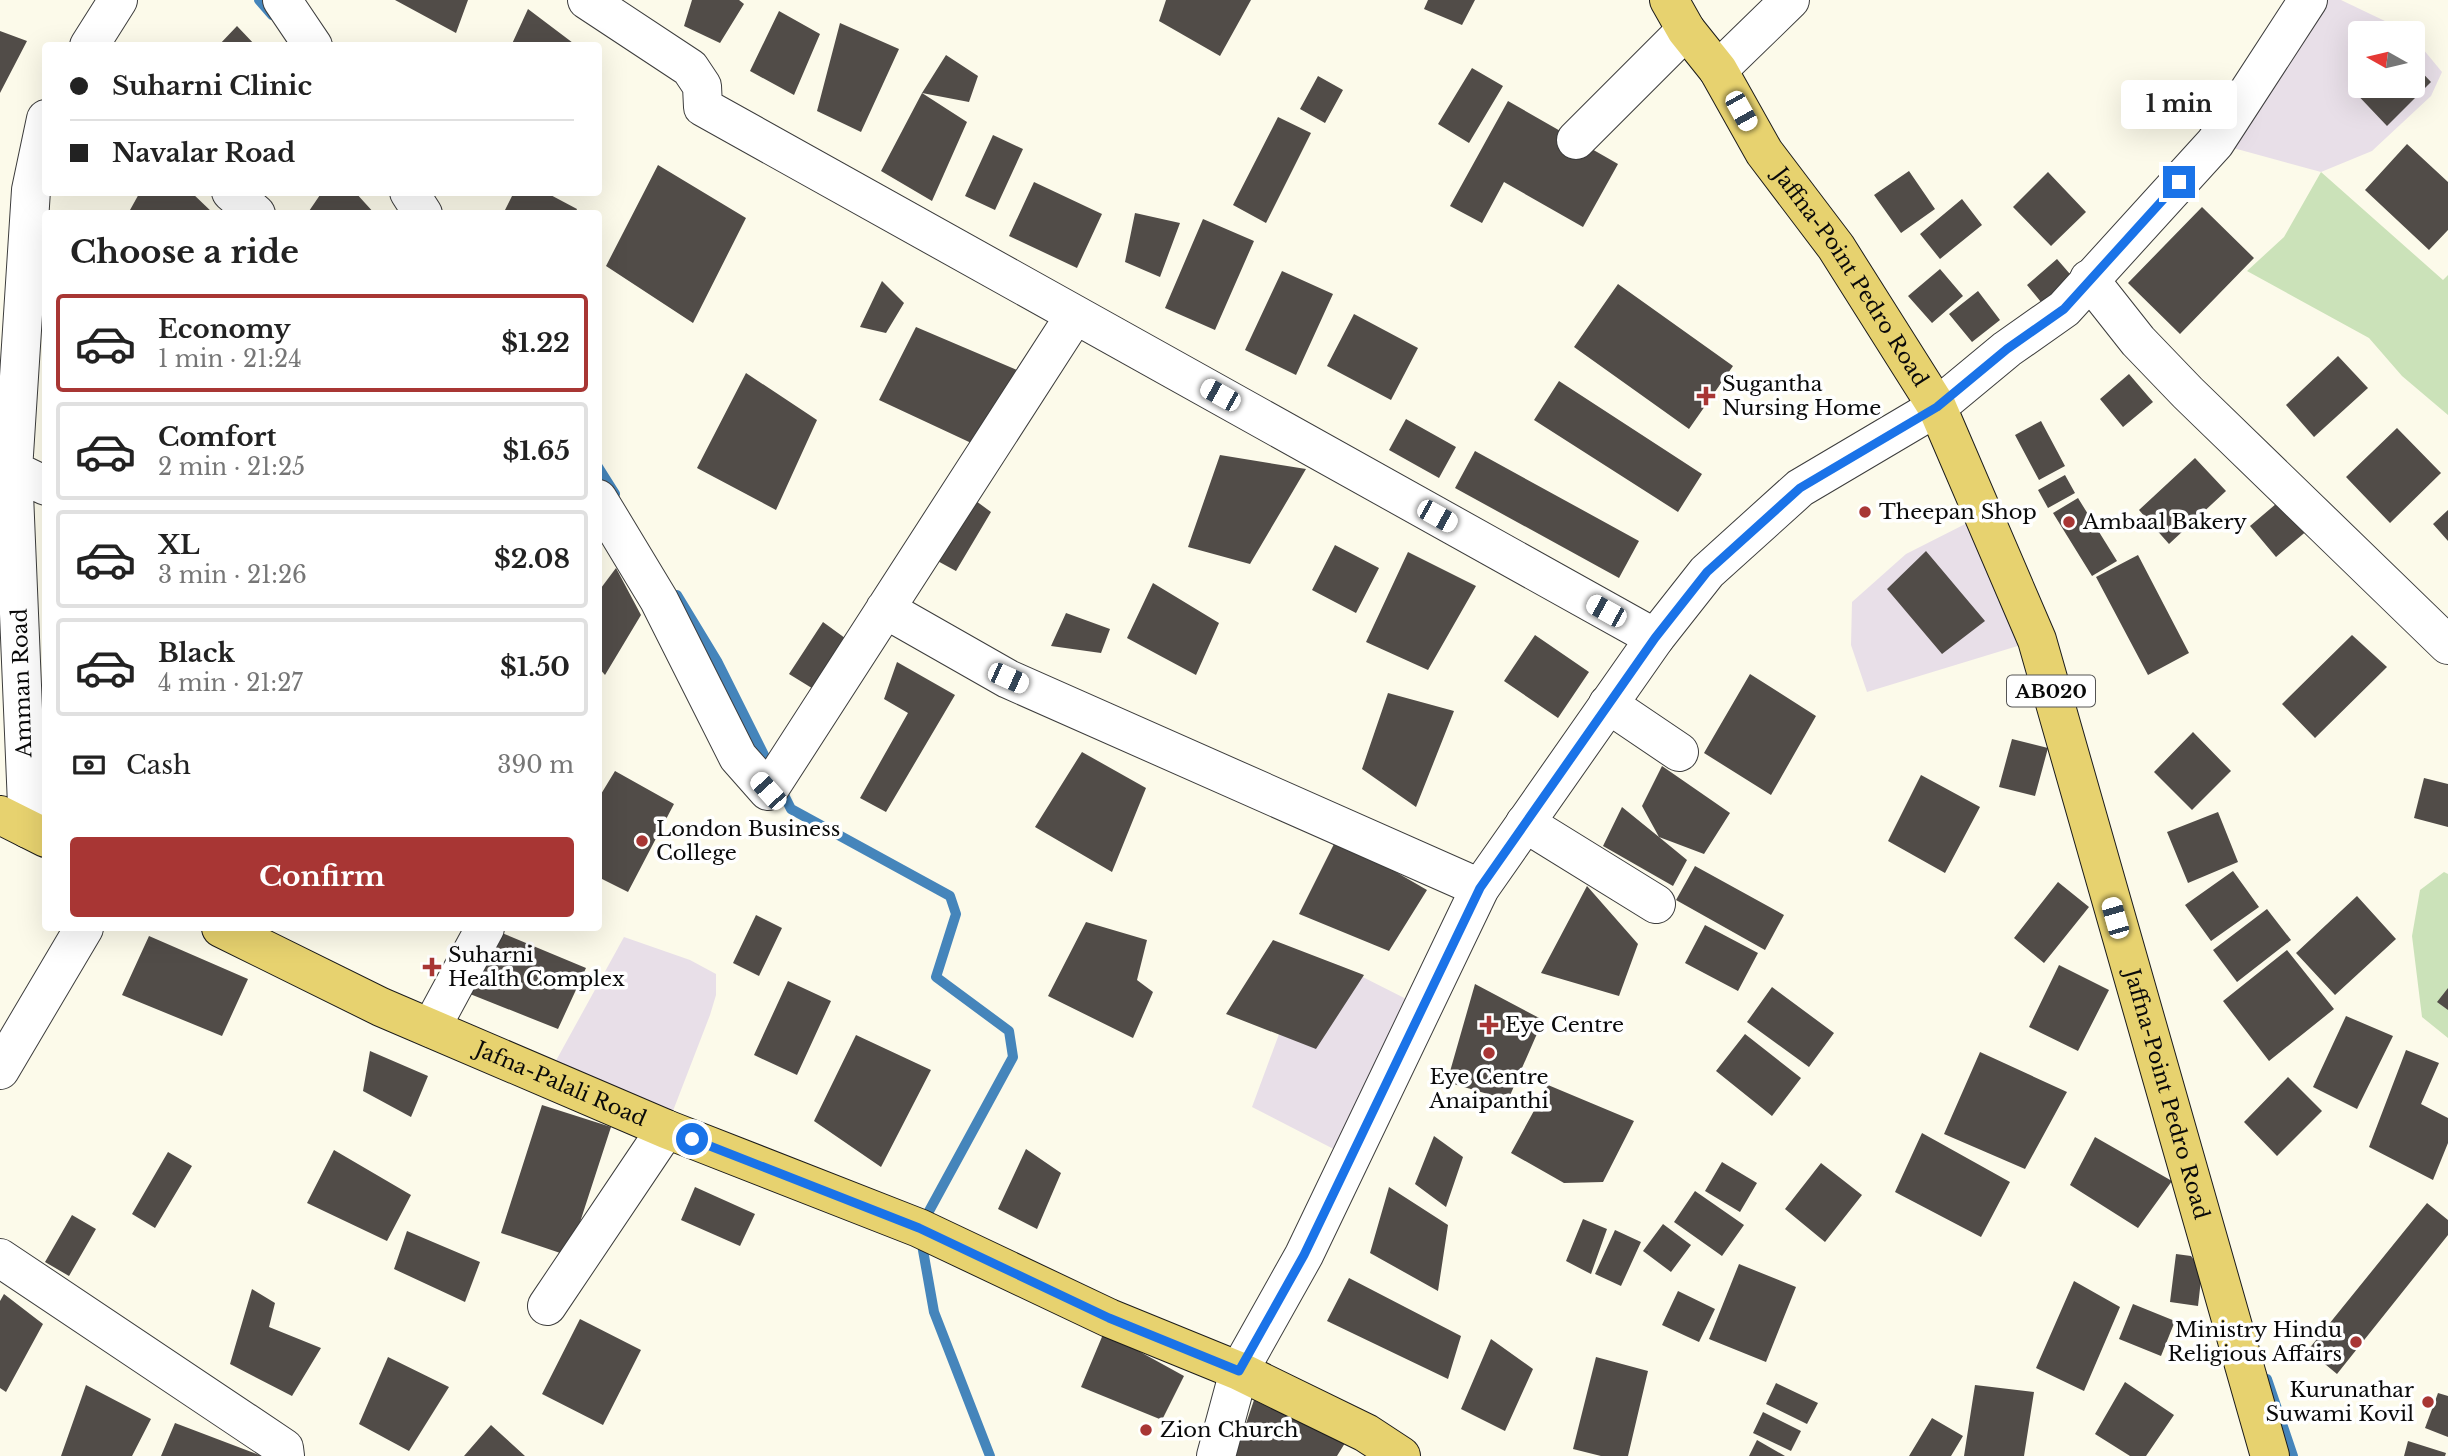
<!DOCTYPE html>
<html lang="en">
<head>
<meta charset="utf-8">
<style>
  :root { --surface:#fff; --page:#f6f6f6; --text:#222; --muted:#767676; --line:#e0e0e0; --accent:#a83634 }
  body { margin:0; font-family:"Libre Baskerville",serif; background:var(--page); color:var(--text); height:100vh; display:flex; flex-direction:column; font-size:26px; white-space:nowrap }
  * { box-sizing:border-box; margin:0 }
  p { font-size:23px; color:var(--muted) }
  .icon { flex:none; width:38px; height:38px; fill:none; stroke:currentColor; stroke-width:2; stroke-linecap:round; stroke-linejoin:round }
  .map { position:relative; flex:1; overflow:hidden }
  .details { position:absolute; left:42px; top:210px; width:560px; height:721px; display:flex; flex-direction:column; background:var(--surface); border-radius:7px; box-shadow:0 7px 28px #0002 }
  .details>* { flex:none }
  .banner { position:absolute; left:42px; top:42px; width:560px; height:154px; border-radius:7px; box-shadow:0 7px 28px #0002; display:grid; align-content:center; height:154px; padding:0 28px; background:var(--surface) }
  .needle { width:46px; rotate:278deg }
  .controls { position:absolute; left:2348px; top:21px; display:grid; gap:14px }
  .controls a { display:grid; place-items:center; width:77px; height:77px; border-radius:7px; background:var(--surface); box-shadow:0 7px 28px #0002; font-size:35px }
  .end { position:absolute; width:32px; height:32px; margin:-16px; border:9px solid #1a73e8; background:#fff; box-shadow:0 0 0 4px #fff }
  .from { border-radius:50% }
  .bubble { position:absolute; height:49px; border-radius:7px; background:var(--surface); box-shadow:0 7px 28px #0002; font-size:23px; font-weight:700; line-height:49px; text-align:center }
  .car { position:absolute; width:21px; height:42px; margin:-21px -10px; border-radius:9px; box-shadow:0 0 5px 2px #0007; background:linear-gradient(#fff 24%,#345 0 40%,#fff 0 76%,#345 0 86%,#fff 0) }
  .banner b { display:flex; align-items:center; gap:24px; height:66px; font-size:26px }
  .banner b+b { border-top:2px solid var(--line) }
  .banner i { width:18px; height:18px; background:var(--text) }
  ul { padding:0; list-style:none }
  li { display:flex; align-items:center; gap:21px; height:98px; margin:0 14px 10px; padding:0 14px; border:4px solid var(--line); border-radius:7px }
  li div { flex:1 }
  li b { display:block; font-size:26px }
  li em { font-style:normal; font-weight:700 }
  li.selected { border-color:var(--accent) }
  li>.icon { width:63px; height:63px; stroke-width:1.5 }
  h2 { padding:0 28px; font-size:32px; line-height:84px }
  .pay { display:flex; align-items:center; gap:18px; height:77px; padding:0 28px; font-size:26px }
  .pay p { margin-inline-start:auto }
  .action { display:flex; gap:14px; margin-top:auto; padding:14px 28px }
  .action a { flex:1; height:80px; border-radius:7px; background:var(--accent); color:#fff; font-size:28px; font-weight:700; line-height:80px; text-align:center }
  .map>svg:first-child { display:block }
  .industrial { fill:#e8dfe8 }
  .green { fill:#cbe2b9 }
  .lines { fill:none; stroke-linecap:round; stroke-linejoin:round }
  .stream { stroke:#4585bb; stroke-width:10 }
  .building { fill:#514c48 }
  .minor-casing { stroke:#3d3d3d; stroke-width:40 }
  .tertiary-casing { stroke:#3d3d3d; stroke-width:40 }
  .primary-casing { stroke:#1b1b1b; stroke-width:40 }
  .minor { stroke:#fff; stroke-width:38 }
  .tertiary { stroke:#fff; stroke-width:38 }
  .primary { stroke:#e7d26f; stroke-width:38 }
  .route { stroke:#1a73e8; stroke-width:9 }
  .poi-dot { fill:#a83634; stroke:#fff; stroke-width:2.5 }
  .labels { text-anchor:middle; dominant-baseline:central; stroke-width:7; stroke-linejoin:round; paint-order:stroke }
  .shield { fill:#fff; stroke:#545454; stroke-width:2 }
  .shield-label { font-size:19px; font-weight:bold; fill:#0a0a0a }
  .street-label { font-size:21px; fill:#0a0a0a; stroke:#fff }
  .poi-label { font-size:21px; fill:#0a0a0a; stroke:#fff; text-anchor:start }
</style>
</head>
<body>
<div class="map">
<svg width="2448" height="1456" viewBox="0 0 2448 1456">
  <rect width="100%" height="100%" fill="#fcfaea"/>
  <!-- industrial -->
  <path class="industrial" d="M 2308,0 L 2341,0 L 2410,33 L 2361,33 L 2361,86 L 2413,86 L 2413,37 L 2442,72 L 2431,96 L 2372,151 L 2321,172 L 2215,143 Z
    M 1985,514 L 2037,640 L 1867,692 L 1851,645 L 1852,602 L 1906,554 Z
    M 624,937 L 690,960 L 716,974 L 716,995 L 710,1015 L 666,1129 L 547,1077 Z
    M 1326,961 L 1341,966 L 1424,1008 L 1351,1158 L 1252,1107 L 1295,991 Z"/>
  <!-- green -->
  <path class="green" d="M 2321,172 L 2443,280 L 2448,275 L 2448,415 L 2402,376 L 2369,338 L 2247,271 L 2284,237 Z
    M 2444,872 L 2448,874 L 2448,1038 L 2422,1017 L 2412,936 L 2420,890 Z"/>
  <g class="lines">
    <!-- stream -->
    <path class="stream" d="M 259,0 L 272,15
      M 598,467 L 615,494
      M 677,595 L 717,661 L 772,771
      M 781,789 L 791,809 L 950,896 L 956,914 L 936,977 L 1009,1031 L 1013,1057 L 922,1224
      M 921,1239 L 934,1312 L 990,1456
      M 2267,1379 L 2293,1456"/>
  </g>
  <!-- building -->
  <path class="building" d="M 395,0 L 468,0 L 456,33 Z
    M 692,0 L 739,0 L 744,4 L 720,43 L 684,26 Z
    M 1166,0 L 1251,0 L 1220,56 L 1159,21 Z
    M 1428,0 L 1475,0 L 1462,25 L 1424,9 Z
    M 528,9 L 577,46 L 511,46 Z
    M 779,11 L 820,34 L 794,95 L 750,71 Z
    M 840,23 L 899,49 L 861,132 L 817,111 Z
    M 237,26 L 256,46 L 218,46 Z
    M 0,31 L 27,41 L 0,93 Z
    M 946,55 L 978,76 L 969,102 L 922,93 L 967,122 L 932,201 L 881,171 L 922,93 Z
    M 2413,63 L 2431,82 L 2387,126 L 2350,87 L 2361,77 L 2361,86 L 2413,86 Z
    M 1472,68 L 1503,86 L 1469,143 L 1438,124 Z
    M 1318,76 L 1343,90 L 1325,123 L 1300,109 Z
    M 1508,101 L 1618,164 L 1583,227 L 1504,182 L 1482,223 L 1450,206 Z
    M 1278,117 L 1311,133 L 1266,223 L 1233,205 Z
    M 993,135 L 1023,149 L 995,210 L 965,196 Z
    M 2407,144 L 2448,182 L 2448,230 L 2429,250 L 2365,190 Z
    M 658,165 L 746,218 L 693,323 L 606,266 Z
    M 1909,171 L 1935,209 L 1901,233 L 1874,195 Z
    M 2048,172 L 2086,212 L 2051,246 L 2013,207 Z
    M 1034,182 L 1102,214 L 1077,268 L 1009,236 Z
    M 140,192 L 191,192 L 214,214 L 135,214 L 130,210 Z
    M 322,192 L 355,192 L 375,214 L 307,214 Z
    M 514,192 L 545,192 L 577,209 L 575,214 L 503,214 Z
    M 1962,199 L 1982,225 L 1940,259 L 1920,234 Z
    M 2202,207 L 2254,258 L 2180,334 L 2128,283 Z
    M 1135,213 L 1180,223 L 1160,277 L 1125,262 Z
    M 1203,219 L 1254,241 L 1215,330 L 1165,308 Z
    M 2057,259 L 2076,281 L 2045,307 L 2027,285 Z
    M 1940,269 L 1963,296 L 1932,323 L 1908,296 Z
    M 1282,271 L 1333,294 L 1296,375 L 1245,350 Z
    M 882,281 L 904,303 L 886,333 L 860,327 Z
    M 1618,284 L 1733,366 L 1689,429 L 1574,347 Z
    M 1978,291 L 2000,320 L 1972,342 L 1949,314 Z
    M 1354,314 L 1418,348 L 1391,400 L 1327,366 Z
    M 916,327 L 1017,370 L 982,448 L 879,400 Z
    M 2338,356 L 2368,388 L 2314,437 L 2286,405 Z
    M 746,373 L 817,420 L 776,510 L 697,468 Z
    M 2129,374 L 2153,402 L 2123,427 L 2100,399 Z
    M 1559,381 L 1702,474 L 1678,512 L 1534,420 Z
    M 1406,419 L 1456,447 L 1439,478 L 1389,450 Z
    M 2041,421 L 2065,466 L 2039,480 L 2015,435 Z
    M 2397,428 L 2441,473 L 2390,523 L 2346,477 Z
    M 1475,451 L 1639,541 L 1619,578 L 1455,488 Z
    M 1220,455 L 1306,469 L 1250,564 L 1188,547 Z
    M 2195,458 L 2226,491 L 2169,544 L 2139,510 Z
    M 2065,475 L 2075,493 L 2048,508 L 2038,490 Z
    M 961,490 L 991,512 L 956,571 L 921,552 Z
    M 2078,498 L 2117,561 L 2092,576 L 2053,513 Z
    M 2283,498 L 2309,529 L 2276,557 L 2250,526 Z
    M 2448,510 L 2448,541 L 2433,524 Z
    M 1335,545 L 1379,568 L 1356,613 L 1312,590 Z
    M 1926,551 L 1985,621 L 1942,654 L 1887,589 Z
    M 1408,552 L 1476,586 L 1428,670 L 1366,642 Z
    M 2138,555 L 2189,653 L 2148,675 L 2096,577 Z
    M 616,568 L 641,615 L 605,675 L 598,667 L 598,592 Z
    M 1153,583 L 1219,623 L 1196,675 L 1127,638 Z
    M 1066,613 L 1110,629 L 1101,653 L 1051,646 Z
    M 823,622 L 860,649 L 828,698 L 789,674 Z
    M 1535,635 L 1589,672 L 1558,718 L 1504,681 Z
    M 2352,635 L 2387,667 L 2315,738 L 2282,704 Z
    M 897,662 L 955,695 L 886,812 L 860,798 L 908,713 L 884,699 Z
    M 1750,674 L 1816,716 L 1771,795 L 1704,753 Z
    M 1388,693 L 1454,711 L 1416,807 L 1362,769 Z
    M 2193,732 L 2231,771 L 2192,810 L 2154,772 Z
    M 2012,739 L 2048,748 L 2035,796 L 1999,787 Z
    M 1082,752 L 1146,788 L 1112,872 L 1035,827 Z
    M 1662,766 L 1730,813 L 1704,854 L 1659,837 L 1687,860 L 1673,886 L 1603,846 L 1622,807 L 1659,837 L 1642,806 Z
    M 615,771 L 674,804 L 628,892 L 598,877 L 598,799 Z
    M 1921,775 L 1980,807 L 1945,873 L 1888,841 Z
    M 2424,778 L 2448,784 L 2448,827 L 2414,818 Z
    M 2218,812 L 2238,862 L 2188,883 L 2167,832 Z
    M 1337,838 L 1427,890 L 1389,951 L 1299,914 Z
    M 1695,866 L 1784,915 L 1765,950 L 1676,900 Z
    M 2233,871 L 2259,907 L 2211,941 L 2185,905 Z
    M 2058,882 L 2089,907 L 2044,963 L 2014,938 Z
    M 1587,886 L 1638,944 L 1619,996 L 1541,973 Z
    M 2357,896 L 2396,939 L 2335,995 L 2296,953 Z
    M 2267,909 L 2291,940 L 2237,982 L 2213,950 Z
    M 756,915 L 782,928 L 759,976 L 733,963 Z
    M 1086,922 L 1147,940 L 1137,980 L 1153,992 L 1133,1038 L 1048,996 Z
    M 1705,925 L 1758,953 L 1738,991 L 1685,963 Z
    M 502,933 L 586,968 L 558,1029 L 470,994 Z
    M 149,936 L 248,979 L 222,1036 L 122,995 Z
    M 1273,940 L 1364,975 L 1316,1049 L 1226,1014 Z
    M 2287,950 L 2334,1009 L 2269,1061 L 2223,1001 Z
    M 2059,965 L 2109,990 L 2078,1051 L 2029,1027 Z
    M 788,981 L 831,1001 L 797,1075 L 754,1055 Z
    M 1475,984 L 1543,1020 L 1508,1100 L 1447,1082 Z
    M 1772,987 L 1834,1033 L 1809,1067 L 1747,1022 Z
    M 2448,988 L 2448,1010 L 2437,1002 Z
    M 2346,1016 L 2393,1036 L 2357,1109 L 2313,1087 Z
    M 1745,1034 L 1801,1078 L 1772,1116 L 1716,1071 Z
    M 856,1035 L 931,1070 L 881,1167 L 814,1121 Z
    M 2406,1050 L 2439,1063 L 2421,1104 L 2448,1118 L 2448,1143 L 2433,1180 L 2369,1147 Z
    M 370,1051 L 428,1076 L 411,1117 L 363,1091 Z
    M 1980,1052 L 2067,1092 L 2025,1169 L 1944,1134 Z
    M 2288,1077 L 2322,1111 L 2277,1156 L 2244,1122 Z
    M 1548,1085 L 1634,1121 L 1603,1182 L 1564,1183 L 1511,1153 Z
    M 542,1105 L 611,1127 L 569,1256 L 501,1233 Z
    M 1922,1133 L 2010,1182 L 1981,1237 L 1895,1192 Z
    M 1434,1136 L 1463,1157 L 1446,1207 L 1415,1184 Z
    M 2095,1137 L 2172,1181 L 2138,1228 L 2070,1185 Z
    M 1026,1149 L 1061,1173 L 1037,1229 L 998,1209 Z
    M 334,1150 L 411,1195 L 387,1241 L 307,1203 Z
    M 168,1152 L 192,1166 L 155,1228 L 132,1214 Z
    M 1722,1162 L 1757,1183 L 1740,1212 L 1705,1191 Z
    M 1821,1163 L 1862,1195 L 1825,1242 L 1785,1209 Z
    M 695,1187 L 755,1214 L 740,1246 L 681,1220 Z
    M 1389,1187 L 1448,1225 L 1438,1291 L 1370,1253 Z
    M 1695,1191 L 1744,1225 L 1722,1256 L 1674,1222 Z
    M 2427,1203 L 2448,1220 L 2448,1235 L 2337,1374 L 2308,1350 Z
    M 72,1215 L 96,1229 L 69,1276 L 45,1262 Z
    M 1583,1219 L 1607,1229 L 1591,1274 L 1566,1261 Z
    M 1663,1224 L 1691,1245 L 1671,1272 L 1643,1251 Z
    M 1615,1230 L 1641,1242 L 1621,1286 L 1595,1274 Z
    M 407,1231 L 480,1262 L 465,1302 L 394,1269 Z
    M 2176,1254 L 2191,1256 L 2202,1271 L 2198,1306 L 2170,1302 Z
    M 1739,1264 L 1796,1287 L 1766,1362 L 1709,1339 Z
    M 1349,1278 L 1461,1336 L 1448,1379 L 1327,1321 Z
    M 2074,1281 L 2120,1307 L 2084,1391 L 2036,1368 Z
    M 252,1289 L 275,1303 L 269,1327 L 321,1348 L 292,1396 L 230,1364 Z
    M 1678,1291 L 1715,1309 L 1699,1342 L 1662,1325 Z
    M 4,1294 L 43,1324 L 6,1392 L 0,1388 L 0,1301 Z
    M 2133,1304 L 2175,1321 L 2161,1356 L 2119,1339 Z
    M 580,1319 L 641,1350 L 603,1425 L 542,1394 Z
    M 1104,1332 L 1184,1376 L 1162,1420 L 1081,1387 Z
    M 1491,1339 L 1533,1369 L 1505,1431 L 1461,1409 Z
    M 388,1357 L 449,1387 L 409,1451 L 359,1424 Z
    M 1596,1357 L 1648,1371 L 1628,1456 L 1601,1456 L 1573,1449 Z
    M 2125,1382 L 2174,1415 L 2146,1456 L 2130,1456 L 2095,1434 Z
    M 1776,1383 L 1818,1403 L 1807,1424 L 1766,1404 Z
    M 86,1385 L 151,1419 L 132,1456 L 61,1456 Z
    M 1975,1385 L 2034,1392 L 2024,1456 L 1964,1456 Z
    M 2438,1393 L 2448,1396 L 2448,1437 L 2425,1428 Z
    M 1254,1400 L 1345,1443 L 1337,1456 L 1235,1456 Z
    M 1763,1412 L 1801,1431 L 1791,1451 L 1753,1433 Z
    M 1932,1418 L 1963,1436 L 1951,1456 L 1909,1456 Z
    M 175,1423 L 262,1456 L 161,1456 Z
    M 491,1425 L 525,1456 L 464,1456 Z
    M 1757,1440 L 1785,1456 L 1749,1456 Z
    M 2408,1441 L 2446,1453 L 2445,1456 L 2404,1456 Z"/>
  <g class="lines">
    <!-- minor casing -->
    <g class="minor-casing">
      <path id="minor" d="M 282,0 L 313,46
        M 587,0 L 690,68 L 702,86 L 703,107 L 1655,638
        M 89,46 L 118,0
        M 1718,70 L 1790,0
        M 1576,140 L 1686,30
        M 231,192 L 256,214
        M 409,192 L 423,214
        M 2089,279 L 2138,341 L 2188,393 L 2448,645
        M 13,470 L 46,486
        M 598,499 L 659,600 L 738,757 L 768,791 L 1075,315
        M 885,609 L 1008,679 L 1480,888
        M 1608,704 L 1679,752
        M 1525,823 L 1656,904
        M 28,829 L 13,470 L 31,190 L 46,119
        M 431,1028 L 485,928
        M 0,1070 L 84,928
        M 0,1258 L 284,1448 L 285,1456
        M 547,1306 L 666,1129"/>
    </g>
    <!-- tertiary casing -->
    <g class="tertiary-casing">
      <path id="tertiary" d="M 1216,1456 L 1239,1371 L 1304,1255 L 1480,888 L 1655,638 L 1707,572 L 1800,488 L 1937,407 L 2007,349 L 2064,309 L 2215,143 L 2308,0"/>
    </g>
    <!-- primary casing -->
    <g class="primary-casing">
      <g id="primary">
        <path id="s1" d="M 1669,0 L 1686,30 L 1718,70 L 1764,152 L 1836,247 L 1937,407 L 2037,640 L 2270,1456"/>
        <path d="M 0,815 L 46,838"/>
        <path id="s2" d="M 221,928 L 381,1007 L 666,1129 L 919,1228 L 1109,1318 L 1239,1371 L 1366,1433 L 1401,1456"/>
      </g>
    </g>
    <!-- minor -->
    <use href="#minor" class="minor"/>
    <!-- tertiary -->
    <use href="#tertiary" class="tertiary"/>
    <!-- primary -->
    <use href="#primary" class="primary"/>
  </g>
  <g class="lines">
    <!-- route -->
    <path class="route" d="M 692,1139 L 919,1228 L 1109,1318 L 1239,1371 L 1304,1255 L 1480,888 L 1655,638 L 1707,572 L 1800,488 L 1937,407 L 2007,349 L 2064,309 L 2179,182"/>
  </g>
  <!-- markers -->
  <g class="poi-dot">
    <path d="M1702.5 385.5h7v7h7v7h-7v7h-7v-7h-7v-7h7z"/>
    <circle cx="1865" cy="512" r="7"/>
    <circle cx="2069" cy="522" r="7"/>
    <circle cx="642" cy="841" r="7"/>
    <path d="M428.5 956.5h7v7h7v7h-7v7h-7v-7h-7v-7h7z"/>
    <path d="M1485.5 1014.5h7v7h7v7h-7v7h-7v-7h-7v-7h7z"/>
    <circle cx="1489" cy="1053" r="7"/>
    <circle cx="2356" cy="1342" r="7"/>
    <circle cx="2428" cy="1402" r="7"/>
    <circle cx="1146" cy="1430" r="7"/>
  </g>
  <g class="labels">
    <!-- shield labels -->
    <rect class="shield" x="2007" y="675.5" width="88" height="31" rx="5"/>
    <g class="shield-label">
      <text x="2051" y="691">AB020</text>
    </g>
    <!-- street labels -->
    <g class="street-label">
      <text stroke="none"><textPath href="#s1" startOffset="332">Jaffna-Point Pedro Road</textPath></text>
      <text transform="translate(22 683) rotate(-92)">Amman Road</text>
      <text stroke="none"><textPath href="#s2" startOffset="374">Jafna-Palali Road</textPath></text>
      <text stroke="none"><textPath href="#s1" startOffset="1214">Jaffna-Point Pedro Road</textPath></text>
    </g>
    <!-- poi labels -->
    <g class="poi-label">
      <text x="1722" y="384">Sugantha<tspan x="1722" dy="24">Nursing Home</tspan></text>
      <text x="1879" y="512">Theepan Shop</text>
      <text x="2083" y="522">Ambaal Bakery</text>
      <text x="656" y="829">London Business<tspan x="656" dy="24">College</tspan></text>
      <text x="448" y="955">Suharni<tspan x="448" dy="24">Health Complex</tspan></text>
      <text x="1505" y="1025">Eye Centre</text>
      <text x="1489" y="1077" text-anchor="middle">Eye Centre<tspan x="1489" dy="24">Anaipanthi</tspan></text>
      <text x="2342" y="1330" text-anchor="end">Ministry Hindu<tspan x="2342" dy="24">Religious Affairs</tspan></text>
      <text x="2414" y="1390" text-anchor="end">Kurunathar<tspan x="2414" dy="24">Suwami Kovil</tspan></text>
      <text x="1160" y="1430">Zion Church</text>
    </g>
  </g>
</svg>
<div class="controls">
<a><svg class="needle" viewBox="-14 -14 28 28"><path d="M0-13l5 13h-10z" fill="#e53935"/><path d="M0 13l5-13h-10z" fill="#767676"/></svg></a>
</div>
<i class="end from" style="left:692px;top:1139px"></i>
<i class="end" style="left:2179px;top:182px"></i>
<div class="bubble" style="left:2121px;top:80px;width:116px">1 min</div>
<i class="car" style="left:1741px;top:111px;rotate:151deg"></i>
<i class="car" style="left:1220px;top:395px;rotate:299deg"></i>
<i class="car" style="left:1437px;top:516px;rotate:119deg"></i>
<i class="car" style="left:1606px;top:611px;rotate:299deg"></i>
<i class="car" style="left:1008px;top:678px;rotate:114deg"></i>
<i class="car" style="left:768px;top:791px;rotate:318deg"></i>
<i class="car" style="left:2115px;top:918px;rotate:344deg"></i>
<div class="banner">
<b><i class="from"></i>Suharni Clinic</b>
<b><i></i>Navalar Road</b>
</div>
<section class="details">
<h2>Choose a ride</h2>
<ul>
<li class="selected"><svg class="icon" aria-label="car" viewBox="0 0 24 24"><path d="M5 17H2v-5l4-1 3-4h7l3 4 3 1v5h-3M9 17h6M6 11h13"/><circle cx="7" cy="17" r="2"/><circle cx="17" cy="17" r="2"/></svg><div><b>Economy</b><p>1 min · 21:24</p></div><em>$1.22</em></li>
<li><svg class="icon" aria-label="car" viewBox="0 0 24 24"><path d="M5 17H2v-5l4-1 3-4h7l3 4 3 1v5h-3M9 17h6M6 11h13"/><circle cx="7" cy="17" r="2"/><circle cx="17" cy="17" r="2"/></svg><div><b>Comfort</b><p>2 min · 21:25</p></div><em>$1.65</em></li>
<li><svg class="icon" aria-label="car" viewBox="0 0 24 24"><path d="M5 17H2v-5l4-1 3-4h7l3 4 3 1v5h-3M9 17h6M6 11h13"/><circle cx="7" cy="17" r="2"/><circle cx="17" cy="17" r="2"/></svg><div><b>XL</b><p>3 min · 21:26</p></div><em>$2.08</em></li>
<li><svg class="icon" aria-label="car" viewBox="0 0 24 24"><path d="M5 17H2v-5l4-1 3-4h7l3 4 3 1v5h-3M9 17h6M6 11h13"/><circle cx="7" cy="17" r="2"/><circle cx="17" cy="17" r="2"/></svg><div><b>Black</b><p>4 min · 21:27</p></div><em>$1.50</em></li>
</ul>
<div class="pay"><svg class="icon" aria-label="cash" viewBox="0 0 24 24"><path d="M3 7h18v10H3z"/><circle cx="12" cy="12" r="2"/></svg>Cash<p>390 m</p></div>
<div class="action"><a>Confirm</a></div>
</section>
</div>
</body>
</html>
